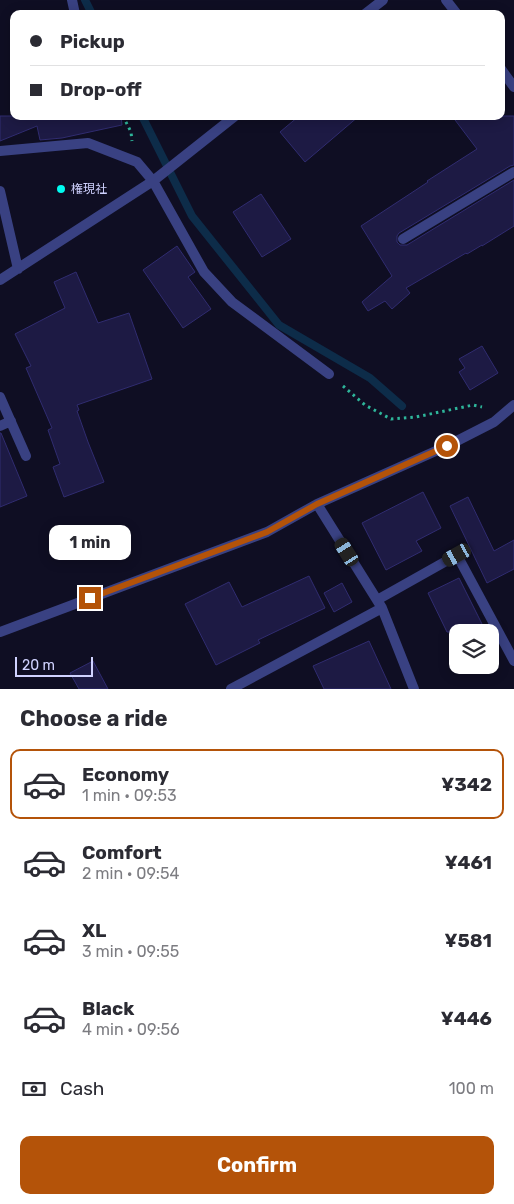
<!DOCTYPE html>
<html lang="en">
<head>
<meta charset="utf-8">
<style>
  :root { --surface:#fff; --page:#f7f7f7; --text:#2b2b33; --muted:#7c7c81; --line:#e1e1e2; --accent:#b45309 }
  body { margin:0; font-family:Rubik,"Noto Sans JP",sans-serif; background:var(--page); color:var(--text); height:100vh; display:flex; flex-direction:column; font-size:19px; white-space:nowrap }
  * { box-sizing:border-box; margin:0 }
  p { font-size:16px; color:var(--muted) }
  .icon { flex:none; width:28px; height:28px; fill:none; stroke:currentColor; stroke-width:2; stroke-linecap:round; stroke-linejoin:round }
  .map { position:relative; height:689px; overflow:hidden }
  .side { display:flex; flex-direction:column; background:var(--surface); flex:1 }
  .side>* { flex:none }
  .top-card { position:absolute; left:10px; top:10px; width:495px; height:110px; border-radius:10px; box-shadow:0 2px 12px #0003; display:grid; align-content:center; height:110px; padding:0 20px; background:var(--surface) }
  .fabs { position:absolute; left:449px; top:624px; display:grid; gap:10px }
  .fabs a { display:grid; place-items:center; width:50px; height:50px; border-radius:10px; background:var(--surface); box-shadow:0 2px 12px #0003; font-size:25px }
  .scale { position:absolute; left:15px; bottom:12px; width:78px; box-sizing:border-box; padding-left:5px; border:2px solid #d0d2ff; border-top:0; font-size:14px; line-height:18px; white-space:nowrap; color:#d0d2ff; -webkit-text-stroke:4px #0f0e23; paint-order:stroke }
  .end { position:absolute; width:22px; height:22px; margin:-11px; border:6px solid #b45309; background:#fff; box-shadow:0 0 0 2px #fff }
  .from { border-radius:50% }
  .bubble { position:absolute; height:35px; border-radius:10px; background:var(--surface); box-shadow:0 2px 12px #0003; font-size:16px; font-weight:700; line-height:35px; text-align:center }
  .car { position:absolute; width:15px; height:30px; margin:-15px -8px; border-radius:6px; box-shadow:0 0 4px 1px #0007; background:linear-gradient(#222 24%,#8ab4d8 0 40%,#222 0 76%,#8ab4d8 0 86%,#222 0) }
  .top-card b { display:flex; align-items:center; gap:18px; height:48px; font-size:19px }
  .top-card b+b { border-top:1px solid var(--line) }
  .top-card i { width:12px; height:12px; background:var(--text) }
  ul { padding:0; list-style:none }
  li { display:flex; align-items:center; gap:15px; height:70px; margin:0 10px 8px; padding:0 10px; border:2px solid transparent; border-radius:10px }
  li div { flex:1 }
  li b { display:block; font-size:19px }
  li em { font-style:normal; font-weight:700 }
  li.on { border-color:var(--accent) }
  li>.icon { width:45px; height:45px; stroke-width:1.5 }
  h2 { padding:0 20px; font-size:22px; line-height:60px }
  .pay { display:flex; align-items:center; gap:12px; height:55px; padding:0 20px; font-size:19px }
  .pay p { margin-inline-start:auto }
  .button { display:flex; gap:10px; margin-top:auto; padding:10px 20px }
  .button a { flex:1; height:58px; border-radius:10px; background:var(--accent); color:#fff; font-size:20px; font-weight:700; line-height:58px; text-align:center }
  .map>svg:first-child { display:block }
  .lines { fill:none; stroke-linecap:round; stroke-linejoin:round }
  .stream { stroke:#0d2c49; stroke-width:8 }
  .building { fill:#1d1a44; stroke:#302c70 }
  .path { stroke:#2eb59a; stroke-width:3; stroke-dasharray:2.5 4; stroke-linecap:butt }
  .lane { stroke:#394182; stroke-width:10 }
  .street { stroke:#394182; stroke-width:10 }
  .route { stroke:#b45309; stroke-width:6 }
  .poi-dot { fill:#00fbf0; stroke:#0f0e23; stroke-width:2 }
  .labels { text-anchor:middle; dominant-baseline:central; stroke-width:4; stroke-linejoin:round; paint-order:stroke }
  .poi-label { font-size:12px; fill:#d0d2ff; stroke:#0f0e23; text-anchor:start }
</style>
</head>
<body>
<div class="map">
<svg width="514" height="689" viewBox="0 0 514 689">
  <rect width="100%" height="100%" fill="#0f0e23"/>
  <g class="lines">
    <!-- stream -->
    <path class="stream" d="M 85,0 L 92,14
      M 142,116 L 192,216 L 279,325 L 370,378 L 402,406"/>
  </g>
  <!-- building -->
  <path class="building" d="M 0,116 L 121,116 L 122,125 L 62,138 L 40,140 L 37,126 L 0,141 Z
    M 299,116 L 359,116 L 305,162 L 280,132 Z
    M 452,116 L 514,116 L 514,165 L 510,166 L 399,233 L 397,236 L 397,242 L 400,245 L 407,245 L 514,180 L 514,226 L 482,246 L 482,245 L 467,254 L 466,253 L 406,288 L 410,293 L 392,309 L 385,301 L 368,311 L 362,302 L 392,276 L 361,226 L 428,182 L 427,181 L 477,149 Z
    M 261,194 L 291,239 L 262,257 L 233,212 Z
    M 177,246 L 195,272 L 188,277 L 211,309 L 183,328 L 143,270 Z
    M 76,272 L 98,323 L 129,313 L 152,379 L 77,405 L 79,410 L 77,411 L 88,442 L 104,482 L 64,497 L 53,467 L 60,464 L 48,430 L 52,428 L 26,368 L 31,366 L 15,334 L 65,308 L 54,282 Z
    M 482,346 L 498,373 L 470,390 L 459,372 L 465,368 L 459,359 Z
    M 0,433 L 1,433 L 27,496 L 0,507 Z
    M 423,492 L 441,528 L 416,541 L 422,551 L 386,570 L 362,523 Z
    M 468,497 L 494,551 L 514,540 L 514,569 L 487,583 L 450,506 Z
    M 309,576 L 325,608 L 258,640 L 260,643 L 216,665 L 185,604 L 229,582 L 242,607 Z
    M 459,578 L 486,632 L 447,632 L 428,593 Z
    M 342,583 L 352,602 L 334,612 L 324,593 Z
    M 369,641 L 391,689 L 324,689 L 313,666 Z
    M 93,661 L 108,689 L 79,689 L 70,673 Z"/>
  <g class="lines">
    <!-- path -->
    <path class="path" d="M 123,116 L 131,132 L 132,141
      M 343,386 L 365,405 L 391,419 L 416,417 L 473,405 L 482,407"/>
    <!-- lane -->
    <path class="lane" d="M 72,0 L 75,14
      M 0,397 L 26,456
      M 0,426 L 11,421"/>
    <!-- street -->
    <path class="street" d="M 446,0 L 457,14
      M 365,14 L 383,0
      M 501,69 L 514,87
      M 0,151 L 88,143 L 137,162 L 153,181 L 204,272 L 232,302 L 329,374
      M 0,191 L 18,269
      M 403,239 L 514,172
      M 0,280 L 153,181 L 235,116
      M 317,504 L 382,608 L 414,689
      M 377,600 L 457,555 L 514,661
      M 0,632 L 267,532 L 317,504 L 447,446 L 494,422 L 514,405
      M 231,689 L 382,608"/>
  </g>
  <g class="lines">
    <!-- route -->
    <path class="route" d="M 90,598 L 267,532 L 317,504 L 447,446"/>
  </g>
  <!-- markers -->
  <circle class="poi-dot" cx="61" cy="189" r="5"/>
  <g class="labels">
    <!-- poi labels -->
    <g class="poi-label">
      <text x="71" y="189">権現社</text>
    </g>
  </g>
</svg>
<div class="fabs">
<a><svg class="icon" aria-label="layers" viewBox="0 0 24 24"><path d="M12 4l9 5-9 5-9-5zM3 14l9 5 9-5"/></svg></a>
</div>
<div class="scale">20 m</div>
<i class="end from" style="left:447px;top:446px"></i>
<i class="end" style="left:90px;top:598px"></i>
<div class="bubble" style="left:49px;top:525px;width:82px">1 min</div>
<i class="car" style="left:347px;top:552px;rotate:328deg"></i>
<i class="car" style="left:457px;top:555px;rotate:241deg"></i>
<div class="top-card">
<b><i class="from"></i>Pickup</b>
<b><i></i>Drop-off</b>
</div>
</div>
<section class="side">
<h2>Choose a ride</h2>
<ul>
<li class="on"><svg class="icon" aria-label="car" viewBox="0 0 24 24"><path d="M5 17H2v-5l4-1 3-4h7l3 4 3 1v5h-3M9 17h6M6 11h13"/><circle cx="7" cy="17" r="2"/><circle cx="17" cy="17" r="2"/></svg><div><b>Economy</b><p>1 min · 09:53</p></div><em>¥342</em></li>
<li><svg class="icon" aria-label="car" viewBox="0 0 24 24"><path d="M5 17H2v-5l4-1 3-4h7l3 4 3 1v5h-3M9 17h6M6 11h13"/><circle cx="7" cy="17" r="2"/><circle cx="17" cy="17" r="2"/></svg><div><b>Comfort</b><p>2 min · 09:54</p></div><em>¥461</em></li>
<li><svg class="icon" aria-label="car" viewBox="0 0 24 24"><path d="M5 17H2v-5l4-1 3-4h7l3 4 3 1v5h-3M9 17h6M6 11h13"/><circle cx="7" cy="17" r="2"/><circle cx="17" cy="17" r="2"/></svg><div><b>XL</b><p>3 min · 09:55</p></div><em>¥581</em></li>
<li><svg class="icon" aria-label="car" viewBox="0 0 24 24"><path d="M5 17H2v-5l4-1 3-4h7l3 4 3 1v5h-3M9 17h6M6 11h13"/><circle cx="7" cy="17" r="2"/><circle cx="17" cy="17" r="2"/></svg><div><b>Black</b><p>4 min · 09:56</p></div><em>¥446</em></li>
</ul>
<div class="pay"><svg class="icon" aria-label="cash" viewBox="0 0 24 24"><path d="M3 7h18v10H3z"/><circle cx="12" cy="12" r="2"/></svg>Cash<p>100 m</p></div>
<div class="button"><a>Confirm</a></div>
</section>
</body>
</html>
